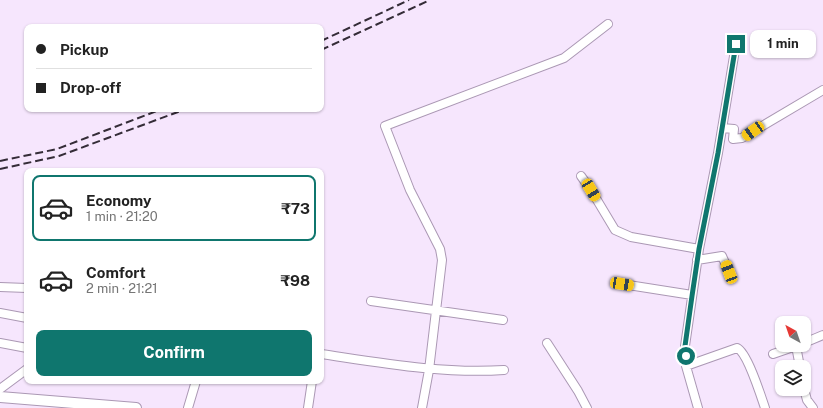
<!DOCTYPE html>
<html lang="en">
<head>
<meta charset="utf-8">
<style>
  :root { --surface:#fff; --page:#f2f2f2; --text:#222; --muted:#767676; --line:#e0e0e0; --accent:#0f766e }
  body { margin:0; font-family:"Public Sans",sans-serif; background:var(--page); color:var(--text); height:100vh; display:flex; flex-direction:column; font-size:15px; white-space:nowrap }
  * { box-sizing:border-box; margin:0 }
  p { font-size:13px; color:var(--muted) }
  .icon { flex:none; width:22px; height:22px; fill:none; stroke:currentColor; stroke-width:2; stroke-linecap:round; stroke-linejoin:round }
  .map { position:relative; flex:1; overflow:hidden }
  .panel { position:absolute; left:24px; top:168px; width:300px; height:216px; display:flex; flex-direction:column; background:var(--surface); border-radius:8px; box-shadow:0 1px 3px #0004 }
  .panel>* { flex:none }
  .guide { position:absolute; left:24px; top:24px; width:300px; height:88px; border-radius:8px; box-shadow:0 1px 3px #0004; display:grid; align-content:center; height:88px; padding:0 12px; background:var(--surface) }
  .needle { width:26px; rotate:320deg }
  .buttons { position:absolute; left:775px; top:316px; display:grid; gap:8px }
  .buttons a { display:grid; place-items:center; width:36px; height:36px; border-radius:8px; background:var(--surface); box-shadow:0 1px 3px #0004; font-size:20px }
  .end { position:absolute; width:18px; height:18px; margin:-9px; border:5px solid #0f766e; background:#fff; box-shadow:0 0 0 2px #fff }
  .from { border-radius:50% }
  .bubble { position:absolute; height:28px; border-radius:8px; background:var(--surface); box-shadow:0 1px 3px #0004; font-size:13px; font-weight:700; line-height:28px; text-align:center }
  .car { position:absolute; width:12px; height:24px; margin:-12px -6px; border-radius:5px; box-shadow:0 0 3px 1px #0007; background:linear-gradient(#f5c518 24%,#345 0 40%,#f5c518 0 76%,#345 0 86%,#f5c518 0) }
  .guide b { display:flex; align-items:center; gap:14px; height:38px; font-size:15px }
  .guide b+b { border-top:1px solid var(--line) }
  .guide i { width:10px; height:10px; background:var(--text) }
  ul { padding:7px 0 0; list-style:none }
  li { display:flex; align-items:center; gap:12px; height:66px; margin:0 8px 6px; padding:0 4px; border:2px solid transparent; border-radius:8px }
  li div { flex:1 }
  li b { display:block; font-size:15px }
  li em { font-style:normal; font-weight:700 }
  li.on { border-color:var(--accent) }
  li>.icon { width:36px; height:36px; stroke-width:1.5 }
  .action { display:flex; gap:8px; margin-top:auto; padding:8px 12px }
  .action a { flex:1; height:46px; border-radius:8px; background:var(--accent); color:#fff; font-size:16px; font-weight:700; line-height:46px; text-align:center }
  .map>svg:first-child { display:block }
  .lines { fill:none; stroke-linecap:round; stroke-linejoin:round }
  .minor-casing { stroke:#ab98b4; stroke-width:10 }
  .major-casing { stroke:#ab98b4; stroke-width:12 }
  .minor { stroke:#fff; stroke-width:8 }
  .major { stroke:#fff; stroke-width:10 }
  .rail { stroke:#342c37; stroke-width:2; stroke-dasharray:8 4; stroke-linecap:butt }
  .route { stroke:#0f766e; stroke-width:5 }
</style>
</head>
<body>
<div class="map">
<svg width="823" height="408" viewBox="0 0 823 408">
  <rect width="100%" height="100%" fill="#f6e6fd"/>
  <g class="lines">
    <!-- minor casing -->
    <g class="minor-casing">
      <path id="minor" d="M 722,128 L 734,129 L 733,139 L 742,138 L 823,90
        M 581,176 L 591,190 L 615,230 L 631,237 L 699,249
        M 697,260 L 722,256 L 729,272
        M 622,284 L 692,295
        M 0,287 L 27,288
        M 371,301 L 503,320
        M 0,313 L 27,318
        M 0,343 L 27,348
        M 547,343 L 578,391 L 587,408
        M 804,343 L 823,335
        M 796,346 L 800,367
        M 321,354 C 382,363 443,374 504,370
        M 773,354 L 799,345
        M 686,366 L 737,348 C 747,352 761,396 765,408
        M 0,389 L 27,369
        M 804,389 L 807,400 L 813,408
        M 188,408 L 196,381
        M 308,408 L 312,381
        M 422,408 L 429,370 L 442,260 L 440,249 L 410,190 L 385,126 L 564,58 L 608,24
        M 698,408 L 686,366 L 685,346 L 699,249 L 718,153 L 736,44"/>
    </g>
    <!-- major casing -->
    <g class="major-casing">
      <path id="major" d="M 0,397 L 136,408"/>
    </g>
    <!-- minor -->
    <use href="#minor" class="minor"/>
    <!-- major -->
    <use href="#major" class="major"/>
    <!-- rail -->
    <path class="rail" d="M 321,41 L 409,0
      M 321,50 L 430,0
      M 0,161 L 57,149 L 162,109
      M 0,169 L 59,156 L 186,109"/>
  </g>
  <g class="lines">
    <!-- route -->
    <path class="route" d="M 686,356 L 685,346 L 692,296 L 699,249 L 718,153 L 736,44"/>
  </g>
</svg>
<div class="buttons">
<a><svg class="needle" viewBox="-14 -14 28 28"><path d="M0-13l5 13h-10z" fill="#e53935"/><path d="M0 13l5-13h-10z" fill="#767676"/></svg></a>
<a><svg class="icon" aria-label="layers" viewBox="0 0 24 24"><path d="M12 4l9 5-9 5-9-5zM3 14l9 5 9-5"/></svg></a>
</div>
<i class="end from" style="left:686px;top:356px"></i>
<i class="end" style="left:736px;top:44px"></i>
<div class="bubble" style="left:750px;top:30px;width:66px">1 min</div>
<i class="car" style="left:753px;top:131px;rotate:236deg"></i>
<i class="car" style="left:591px;top:190px;rotate:149deg"></i>
<i class="car" style="left:729px;top:272px;rotate:339deg"></i>
<i class="car" style="left:622px;top:284px;rotate:99deg"></i>
<div class="guide">
<b><i class="from"></i>Pickup</b>
<b><i></i>Drop-off</b>
</div>
<section class="panel">
<ul>
<li class="on"><svg class="icon" aria-label="car" viewBox="0 0 24 24"><path d="M5 17H2v-5l4-1 3-4h7l3 4 3 1v5h-3M9 17h6M6 11h13"/><circle cx="7" cy="17" r="2"/><circle cx="17" cy="17" r="2"/></svg><div><b>Economy</b><p>1 min · 21:20</p></div><em>₹73</em></li>
<li><svg class="icon" aria-label="car" viewBox="0 0 24 24"><path d="M5 17H2v-5l4-1 3-4h7l3 4 3 1v5h-3M9 17h6M6 11h13"/><circle cx="7" cy="17" r="2"/><circle cx="17" cy="17" r="2"/></svg><div><b>Comfort</b><p>2 min · 21:21</p></div><em>₹98</em></li>
</ul>
<div class="action"><a>Confirm</a></div>
</section>
</div>
</body>
</html>
